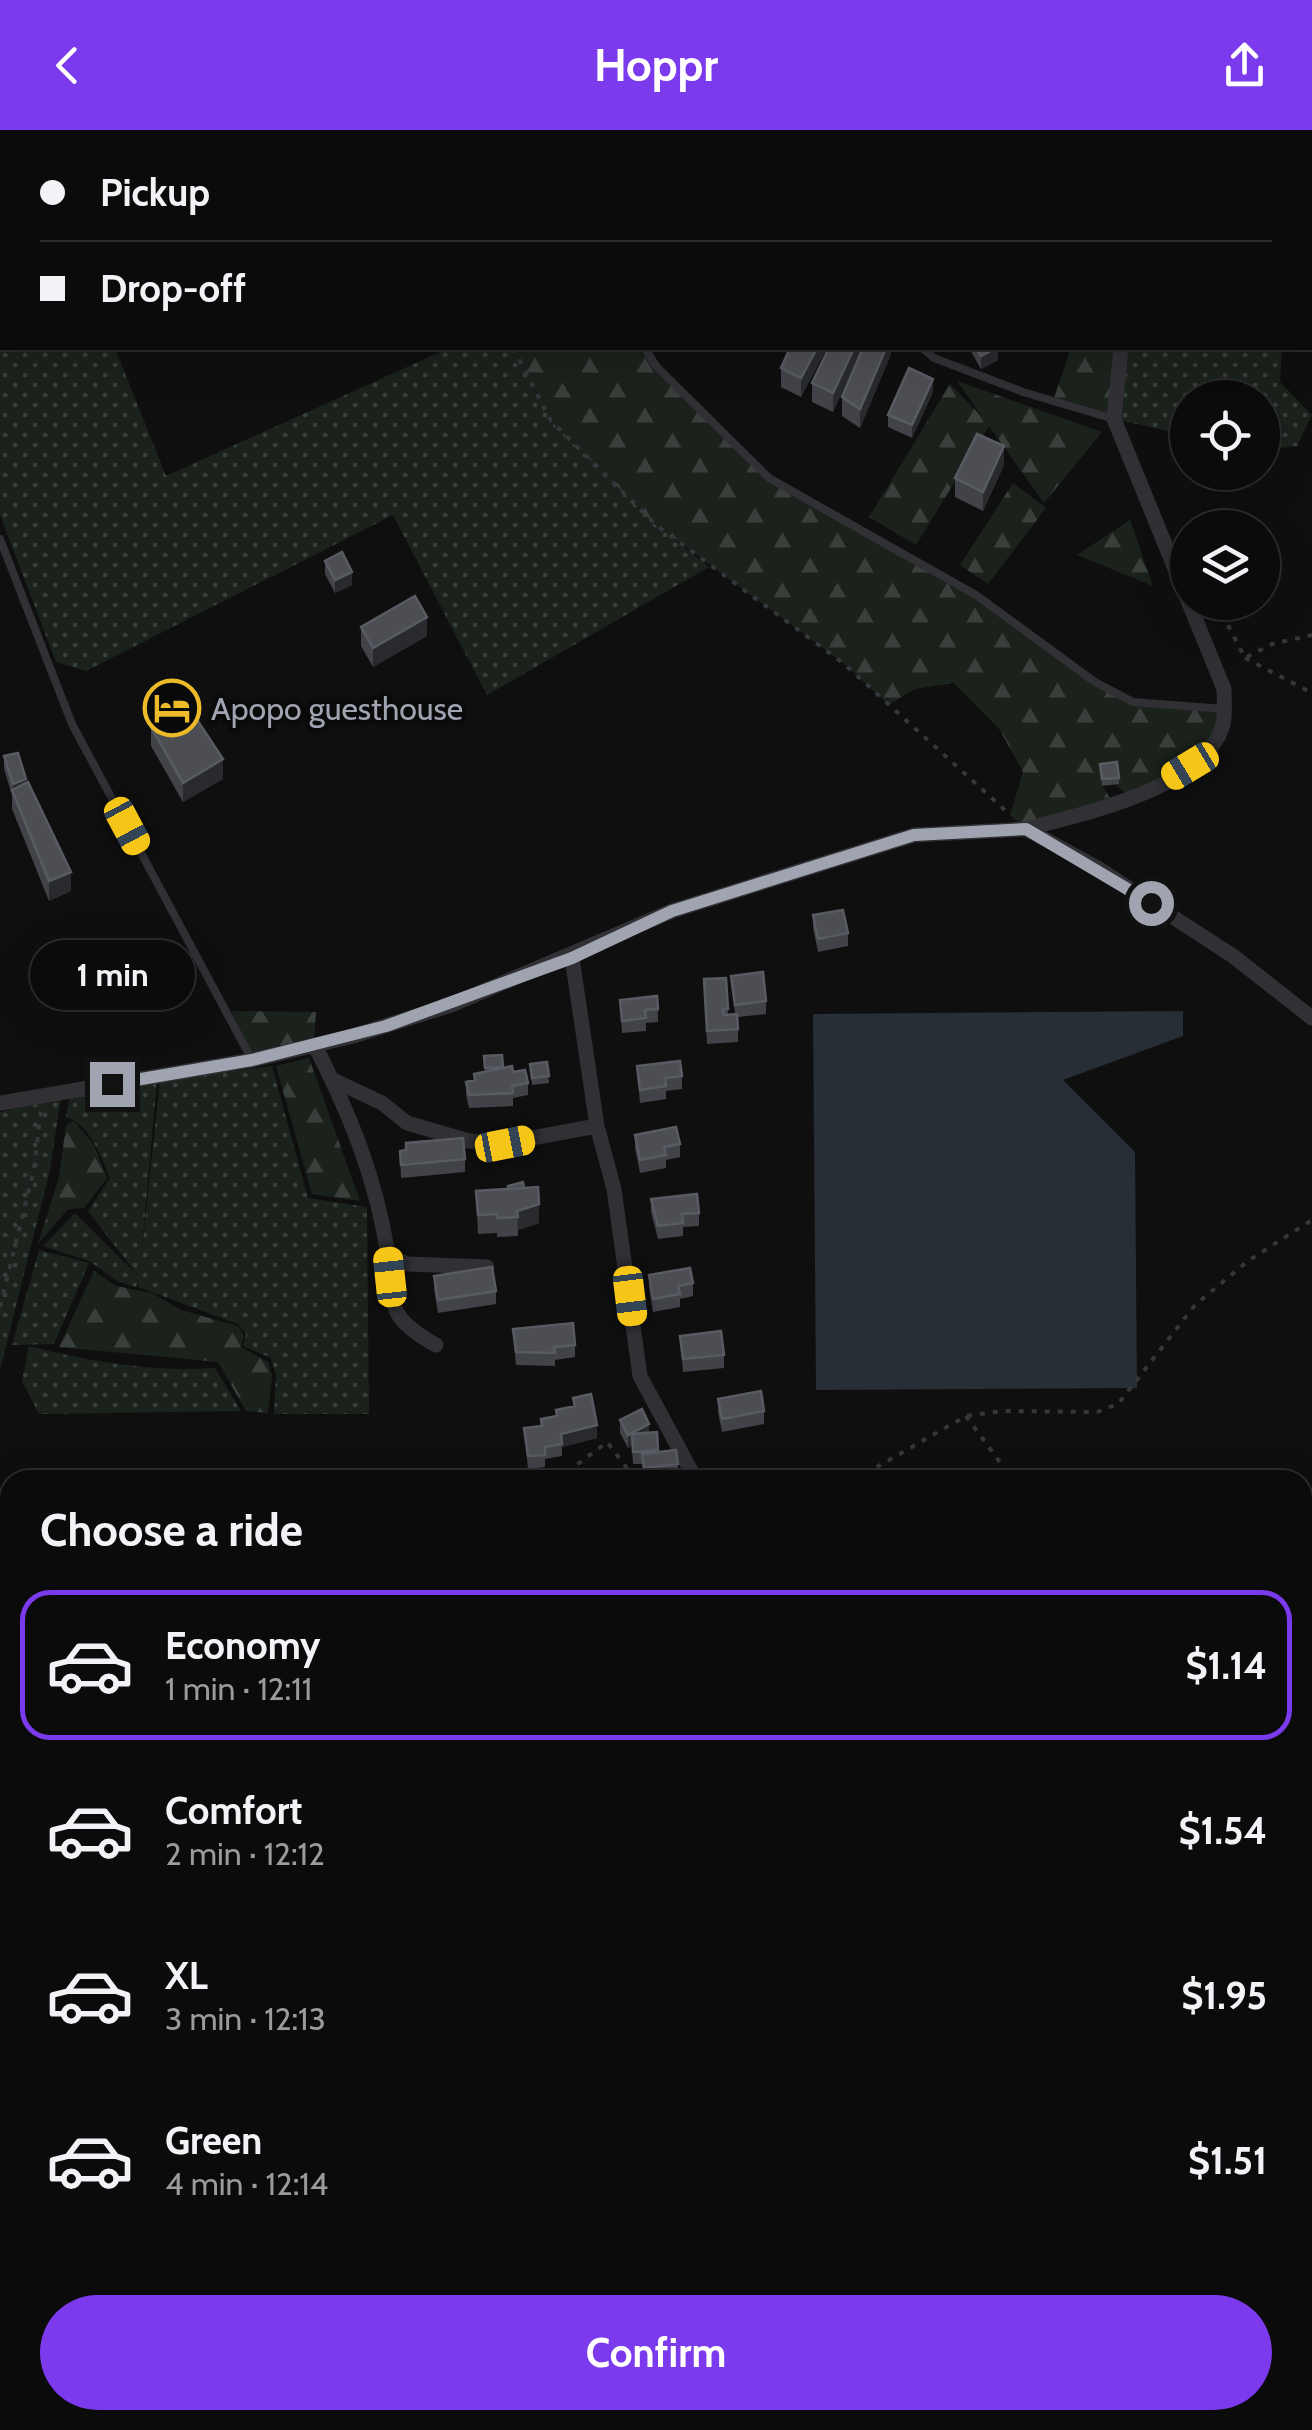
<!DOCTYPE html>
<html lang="en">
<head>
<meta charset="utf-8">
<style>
  :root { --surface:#0b0b0c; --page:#141415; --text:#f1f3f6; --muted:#9a9b9d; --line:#2b2b2d; --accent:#7c3aed }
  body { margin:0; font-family:Cabin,sans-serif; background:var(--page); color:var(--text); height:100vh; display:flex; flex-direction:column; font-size:38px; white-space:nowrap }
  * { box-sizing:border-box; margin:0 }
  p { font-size:32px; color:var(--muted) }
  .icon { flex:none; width:55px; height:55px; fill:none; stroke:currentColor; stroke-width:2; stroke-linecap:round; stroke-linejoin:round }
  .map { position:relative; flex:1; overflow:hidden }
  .panel { position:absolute; left:0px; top:1340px; width:1312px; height:960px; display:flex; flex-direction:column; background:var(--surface); border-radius:30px 30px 0 0; box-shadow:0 10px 40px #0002,0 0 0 2px var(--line) }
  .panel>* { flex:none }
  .top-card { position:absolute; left:0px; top:0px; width:1312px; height:220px; box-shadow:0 10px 40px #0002,0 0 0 2px var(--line); display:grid; align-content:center; height:220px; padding:0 40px; background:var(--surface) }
  .fabs { position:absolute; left:1170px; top:250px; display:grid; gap:20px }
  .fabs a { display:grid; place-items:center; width:110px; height:110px; border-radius:50%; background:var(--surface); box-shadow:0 10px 40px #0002,0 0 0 2px var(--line); font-size:50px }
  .end { position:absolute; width:45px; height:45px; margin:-22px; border:12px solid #a0a4b1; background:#111; box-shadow:0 0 0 5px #111 }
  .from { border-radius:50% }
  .bubble { position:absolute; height:70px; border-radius:35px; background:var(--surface); box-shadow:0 10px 40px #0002,0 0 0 2px var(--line); font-size:32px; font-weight:800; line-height:70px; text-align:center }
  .car { position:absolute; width:30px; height:60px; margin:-30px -15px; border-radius:12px; box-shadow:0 0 8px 2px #0007; background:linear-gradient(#f5c518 24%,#345 0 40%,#f5c518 0 76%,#345 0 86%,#f5c518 0) }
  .top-card b { display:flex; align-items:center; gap:35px; height:95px; font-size:38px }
  .top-card b+b { border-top:2px solid var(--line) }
  .top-card i { width:25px; height:25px; background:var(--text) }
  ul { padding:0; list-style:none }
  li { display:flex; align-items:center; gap:30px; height:150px; margin:0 20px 15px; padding:0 20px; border:5px solid transparent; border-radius:30px }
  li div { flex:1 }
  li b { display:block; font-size:38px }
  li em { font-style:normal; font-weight:800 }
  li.selected { border-color:var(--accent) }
  li>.icon { width:90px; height:90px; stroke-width:1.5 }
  h2 { padding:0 40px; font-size:45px; line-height:120px }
  .cta { display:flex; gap:20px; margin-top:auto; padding:20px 40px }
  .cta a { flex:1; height:115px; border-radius:60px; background:var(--accent); color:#fff; font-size:40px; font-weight:800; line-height:115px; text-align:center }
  header { display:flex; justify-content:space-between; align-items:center; height:130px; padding:0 40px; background:var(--accent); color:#fff; font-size:45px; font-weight:800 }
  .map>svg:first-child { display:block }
  .built { fill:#1b1b1d }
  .grass { fill:url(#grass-dots) }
  .forest { fill:url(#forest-firs) }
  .water { fill:#282e35 }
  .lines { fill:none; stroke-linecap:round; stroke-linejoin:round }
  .path { stroke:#36373c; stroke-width:4; stroke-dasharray:5 8; stroke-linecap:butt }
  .lane { stroke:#303035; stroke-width:8 }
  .street { stroke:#303035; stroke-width:15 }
  .wall { fill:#424348 }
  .shaded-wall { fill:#292a2d }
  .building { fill:#4c4e53; stroke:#595b62; stroke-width:2.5 }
  .route { stroke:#a0a4b1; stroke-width:12 }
  .labels { text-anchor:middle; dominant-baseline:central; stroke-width:10; stroke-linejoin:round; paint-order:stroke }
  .poi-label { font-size:32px; fill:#a0a4b1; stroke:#0a0a0b; text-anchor:start }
</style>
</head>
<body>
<header><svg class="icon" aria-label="back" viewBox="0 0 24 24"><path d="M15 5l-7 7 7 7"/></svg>Hoppr<svg class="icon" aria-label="share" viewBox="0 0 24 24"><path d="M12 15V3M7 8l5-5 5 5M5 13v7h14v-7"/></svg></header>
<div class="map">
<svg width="1312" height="2300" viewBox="0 0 1312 2300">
  <defs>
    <pattern id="grass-dots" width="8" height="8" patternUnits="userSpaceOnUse" patternTransform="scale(2.5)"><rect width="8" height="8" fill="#1b221c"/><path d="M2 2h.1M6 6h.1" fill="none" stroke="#393f3b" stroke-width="1.8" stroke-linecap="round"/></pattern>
    <pattern id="forest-firs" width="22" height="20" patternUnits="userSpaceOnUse" patternTransform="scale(2.5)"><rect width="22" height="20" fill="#1b221c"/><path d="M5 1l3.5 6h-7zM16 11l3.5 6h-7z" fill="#393f3b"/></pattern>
  </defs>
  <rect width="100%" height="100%" fill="#0f0f10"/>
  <!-- built -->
  <path class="built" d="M 10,1609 L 10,2079 L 0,2080 L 0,1611 Z"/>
  <!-- grass -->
  <path class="grass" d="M 0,0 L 280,0 L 2,2 L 2,218 L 115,218 L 166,346 L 449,218 L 513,218 L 551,291 L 656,395 L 709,437 L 487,565 L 393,385 L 86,541 L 56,532 L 0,385 Z
    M 1121,218 L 1282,218 L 1280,252 L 1312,285 L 1297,316 L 1263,320 L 1262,268 L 1188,268 L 1187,305 L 1114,289 Z
    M 272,936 L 308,1068 L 367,1077 L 369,1284 L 274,1284 L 276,1245 L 271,1228 L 243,1216 L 246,1204 L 238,1194 L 138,1157 L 138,1151 L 136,1157 L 119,1152 L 89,1131 L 43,1116 L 75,1083 L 139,1147 L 88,1081 L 110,1048 C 101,1027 90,994 66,987 L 70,964 L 157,950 L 141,1129 L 160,950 Z
    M 61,967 L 50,1040 L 0,1240 L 0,982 Z
    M 39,1120 L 89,1133 L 54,1214 L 12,1215 Z
    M 29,1216 C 90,1232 152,1242 215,1238 L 241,1281 L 39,1284 L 22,1251 Z"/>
  <!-- forest -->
  <path class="forest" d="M 513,218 L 645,218 L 656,236 L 769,348 L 976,465 L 1095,552 L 1133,572 L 1224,579 L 1210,618 L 1133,670 L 1100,641 L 1102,656 L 1115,675 L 1026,699 L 1010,685 L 1023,642 L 1000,600 L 954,553 L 914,559 L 889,575 L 843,533 L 656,395 L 551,291 Z
    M 1071,218 L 1122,218 L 1114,289 L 1053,271 Z
    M 957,251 L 1102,302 L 1044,373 L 989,296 L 916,415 L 869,387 L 950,254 L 983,288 Z
    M 1013,353 L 1046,378 L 988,454 L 960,435 Z
    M 1130,390 L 1153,456 L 1077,425 Z
    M 231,881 L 316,882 L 314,911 L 253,925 Z
    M 309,928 L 360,1071 L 312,1064 L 276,936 Z
    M 74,991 L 94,1015 L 107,1048 L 84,1078 L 68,1079 L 38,1114 L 59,1047 L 66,995 Z
    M 94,1141 L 116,1156 L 152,1163 L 181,1180 L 238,1196 L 244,1206 L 241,1217 L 268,1232 L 272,1246 L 268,1283 L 246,1281 L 218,1232 L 59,1217 Z
    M 1312,1899 L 1312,2104 L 1303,2104 L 1302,1906 Z
    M 0,2080 L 10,2081 L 10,2290 L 650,2290 L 651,2300 L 0,2300 Z"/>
  <!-- water -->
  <path class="water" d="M 1183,881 L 1183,906 L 1063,950 L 1135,1022 L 1137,1258 L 816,1260 L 813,884 Z"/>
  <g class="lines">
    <!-- path -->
    <path class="path" d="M 513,218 L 551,291 L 656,395 L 843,533 L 1007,682
      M 1216,472 L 1245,528 L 1272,514 L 1312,505
      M 1245,528 L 1312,563
      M 0,1177 L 34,1039 L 41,980
      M 966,1286 L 1013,1350
      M 557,1350 L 607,1312 L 636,1350
      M 854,1350 L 966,1286 L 1002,1281 L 1097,1282 L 1118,1274 L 1195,1175 L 1248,1131 L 1312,1090
      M 1302,2086 L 1312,2081
      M 1302,2158 L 1312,2158
      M 1312,2218 L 1312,2238
      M 1310,2300 L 1308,2289 L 1312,2283"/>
    <!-- lane -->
    <path class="lane" d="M 549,0 L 551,2
      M 1298,2 L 1298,0
      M 645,218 L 656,236 L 769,348 L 976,465 L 1095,552 L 1133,572 L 1224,579
      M 922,218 L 934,228 L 1023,262 L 1114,289
      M 0,409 L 72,594 L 252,930
      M 0,1811 L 10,1811
      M 382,2290 L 382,2300
      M 658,2290 L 661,2300"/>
    <!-- street -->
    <path class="street" d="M 1146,2 L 1146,0
      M 1026,699 C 1081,684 1200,660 1222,598 C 1226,587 1224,571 1224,559 L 1114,289 L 1121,218
      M 572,828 L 597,996 L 614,1059 L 640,1246 L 696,1350
      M 315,916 C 350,984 376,1048 388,1125 L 408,1134 L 487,1137
      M 333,950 L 382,973 L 407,993 L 469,1011 L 505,1013 L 597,996
      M 0,973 L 252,930 L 353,906 L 451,875 L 672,781 L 914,705 L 1026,699 L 1096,737 L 1233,826 L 1312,888
      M 388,1125 C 393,1177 387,1187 436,1215
      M 1302,1623 L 1312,1609
      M 1302,1857 L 1312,1866
      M 893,2290 L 915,2300
      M 856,2300 L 864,2290"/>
  </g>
  <!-- wall -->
  <path class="wall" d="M 827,218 L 801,267 L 781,257 L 781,238 Z
    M 829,218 L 891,218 L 891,224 L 860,298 L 842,286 L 842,267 L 860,224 L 833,282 L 812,272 L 812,253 Z
    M 969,218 L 998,218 L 998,230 L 981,239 Z
    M 933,262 L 912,308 L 888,297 L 888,285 Z
    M 1004,335 L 983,381 L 955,367 L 955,348 Z
    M 325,431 L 352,455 L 335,463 L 325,444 Z
    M 361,497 L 427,506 L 373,537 L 361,516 Z
    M 151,597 L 223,649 L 183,672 L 151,616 Z
    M 4,626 L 71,761 L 49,771 L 12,679 L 12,665 L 4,639 Z
    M 1100,634 L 1119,648 L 1119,654 L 1102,656 Z
    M 813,785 L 848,803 L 848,816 L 818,822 L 813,798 Z
    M 731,846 L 766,871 L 766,884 L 738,887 L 738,912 L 707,914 L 704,849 L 726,848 L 728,884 L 735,884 Z
    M 620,870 L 658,879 L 658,892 L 646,893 L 646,901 L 622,903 Z
    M 484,926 L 503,938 L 513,942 L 528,953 L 528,965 L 513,968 L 513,976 L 469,978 L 466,965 L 466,952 L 474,950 L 474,944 L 485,942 Z
    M 547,932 L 549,953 L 532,955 L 530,934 Z
    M 637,936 L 682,946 L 682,959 L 666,961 L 666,969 L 640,973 Z
    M 635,1005 L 680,1014 L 680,1027 L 666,1030 L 666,1038 L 640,1043 L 635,1018 Z
    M 400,1021 L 465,1029 L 465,1042 L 401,1048 Z
    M 476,1061 L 539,1093 L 518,1100 L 518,1106 L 497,1107 L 497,1103 L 478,1104 Z
    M 651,1069 L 699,1083 L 699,1096 L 683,1097 L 683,1106 L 658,1109 L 651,1082 Z
    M 649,1145 L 693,1153 L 693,1166 L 680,1169 L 680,1177 L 653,1182 L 649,1157 Z
    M 434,1146 L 496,1161 L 496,1174 L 438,1183 L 434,1159 Z
    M 513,1199 L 575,1215 L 575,1227 L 555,1230 L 555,1236 L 516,1235 Z
    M 680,1206 L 724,1225 L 724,1238 L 683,1242 Z
    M 573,1268 L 597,1308 L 562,1317 L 562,1326 L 545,1329 L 545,1337 L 528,1339 L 524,1298 L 541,1296 L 541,1289 L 556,1287 L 556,1280 L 573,1277 Z
    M 718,1269 L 764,1281 L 764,1294 L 722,1302 L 718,1282 Z
    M 620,1290 L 649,1302 L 657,1302 L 658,1322 L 678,1334 L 678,1346 L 644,1350 L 642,1334 L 633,1334 L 632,1316 L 628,1318 L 620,1303 Z
    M 1312,1650 L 1312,1680 L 1305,1668 L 1305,1661 Z
    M 1302,1776 L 1312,1780 L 1312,1816 L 1309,1826 L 1302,1824 Z
    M 0,1974 L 10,1974 L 10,2034 L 0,2033 Z
    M 1312,2096 L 1312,2145 L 1307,2151 L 1302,2147 L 1302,2105 Z
    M 1028,2290 L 1073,2290 L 1073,2291 L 1065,2300 L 1034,2300 L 1028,2294 Z"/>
  <!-- shaded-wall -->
  <path class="shaded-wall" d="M 1312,70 L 1312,89 L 1310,93 L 1310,74 Z
    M 817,218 L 827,218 L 801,267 L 801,248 Z
    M 854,218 L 863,218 L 833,282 L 833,263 Z
    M 886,218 L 891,218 L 891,224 L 860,298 L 860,279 Z
    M 998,218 L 998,230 L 981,239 L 981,226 Z
    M 933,249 L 933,262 L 912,308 L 912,295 Z
    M 1004,316 L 1004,335 L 983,381 L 983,362 Z
    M 352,442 L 352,455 L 335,463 L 335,450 Z
    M 427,487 L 427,506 L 373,537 L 373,518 Z
    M 223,629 L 223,649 L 183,672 L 183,653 Z
    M 26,649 L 26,661 L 13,661 L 13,654 Z
    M 71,742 L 71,761 L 49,771 L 49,751 Z
    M 539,1074 L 539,1093 L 518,1100 L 517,1081 Z
    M 649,1294 L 649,1306 L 632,1304 L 632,1316 L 628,1318 L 628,1305 Z
    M 597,1295 L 597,1308 L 562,1317 L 561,1304 Z
    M 1312,1803 L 1312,1816 L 1309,1826 L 1309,1813 Z
    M 1312,2133 L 1312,2145 L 1307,2151 L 1307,2138 Z
    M 1062,2290 L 1073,2291 L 1065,2300 L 1052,2300 Z"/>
  <!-- building -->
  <path class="building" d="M 1016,0 L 1046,0 L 1045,2 L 1015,2 Z
    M 1310,30 L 1312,31 L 1312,70 L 1310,74 Z
    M 790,218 L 817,218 L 801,248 L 781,238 Z
    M 829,218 L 854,218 L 833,263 L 812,253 Z
    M 863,218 L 886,218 L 860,279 L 842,267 Z
    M 976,218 L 996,218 L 981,226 Z
    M 909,238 L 933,249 L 912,295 L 888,285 Z
    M 977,304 L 1004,316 L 983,362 L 955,348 Z
    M 342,422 L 352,442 L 335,450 L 325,431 Z
    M 415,466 L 427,487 L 373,518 L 361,497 Z
    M 188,576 L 223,629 L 183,653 L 151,597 Z
    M 18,623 L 26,649 L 13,654 L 4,626 Z
    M 1117,632 L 1119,648 L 1102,649 L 1100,634 Z
    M 28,652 L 71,742 L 49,751 L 12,660 Z
    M 843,780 L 848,803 L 818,809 L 813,785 Z
    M 763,842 L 766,871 L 735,875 L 731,846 Z
    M 726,848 L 728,879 L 723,879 L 724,885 L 737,884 L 738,899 L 707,901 L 704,849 Z
    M 657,866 L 658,879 L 645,880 L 646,888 L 622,891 L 620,870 Z
    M 502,925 L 503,937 L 485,938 L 484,926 Z
    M 680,931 L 682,946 L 665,948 L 666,956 L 640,960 L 637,936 Z
    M 547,932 L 549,946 L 532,948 L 530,934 Z
    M 512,936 L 513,942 L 525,940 L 528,953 L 512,956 L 513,963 L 469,965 L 466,952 L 475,950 L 474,944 Z
    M 676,997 L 680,1014 L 664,1017 L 666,1025 L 640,1030 L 635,1005 Z
    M 463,1008 L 465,1029 L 401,1035 L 400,1021 L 406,1020 L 406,1013 Z
    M 523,1052 L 524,1058 L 509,1059 L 508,1056 Z
    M 538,1057 L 539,1074 L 517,1081 L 518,1087 L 497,1088 L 497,1084 L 478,1085 L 476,1061 Z
    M 697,1064 L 699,1083 L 682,1084 L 683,1093 L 658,1096 L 651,1069 Z
    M 492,1137 L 496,1161 L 438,1170 L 434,1146 Z
    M 690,1138 L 693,1153 L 678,1156 L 680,1164 L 653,1169 L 649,1145 Z
    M 573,1193 L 575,1215 L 554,1217 L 555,1223 L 516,1222 L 513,1199 Z
    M 721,1201 L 724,1225 L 683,1229 L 680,1206 Z
    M 761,1261 L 764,1281 L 722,1289 L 718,1269 Z
    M 591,1264 L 597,1295 L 561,1304 L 562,1314 L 545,1317 L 545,1325 L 528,1326 L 524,1298 L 542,1296 L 541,1289 L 557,1286 L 556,1280 L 575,1276 L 573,1268 Z
    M 642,1279 L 649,1294 L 628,1305 L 620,1290 Z
    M 657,1302 L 658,1320 L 633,1322 L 632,1304 Z
    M 676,1320 L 678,1334 L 644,1338 L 642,1324 Z
    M 1312,1650 L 1312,1674 L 1305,1661 Z
    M 1302,1776 L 1312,1780 L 1312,1803 L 1309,1813 L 1302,1811 Z
    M 0,1974 L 10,1974 L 10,2014 L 0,2014 Z
    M 1312,2096 L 1312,2133 L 1307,2138 L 1302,2134 L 1302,2105 Z
    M 853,2290 L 858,2290 L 873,2300 L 846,2300 Z
    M 1037,2290 L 1062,2290 L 1052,2300 L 1047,2300 Z
    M 1092,2290 L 1111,2290 L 1120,2295 L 1118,2300 L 1087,2300 Z"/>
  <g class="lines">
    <!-- route -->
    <path class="route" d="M 112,954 L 252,930 L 386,896 L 572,828 L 672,781 L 914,705 L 1026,699 L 1151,773"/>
  </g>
  <!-- icons -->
  <defs>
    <g id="hotel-ring" transform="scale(2.875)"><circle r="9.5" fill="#0a0a0b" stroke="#edba2a" stroke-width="1.5"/><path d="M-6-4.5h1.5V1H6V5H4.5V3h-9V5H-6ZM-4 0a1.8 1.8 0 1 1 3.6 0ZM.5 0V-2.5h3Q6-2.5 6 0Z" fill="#edba2a"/></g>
  </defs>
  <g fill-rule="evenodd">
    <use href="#hotel-ring" x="172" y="578"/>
  </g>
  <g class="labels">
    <!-- poi labels -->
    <g class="poi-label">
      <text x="211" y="578">Apopo guesthouse</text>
    </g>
  </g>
</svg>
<div class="fabs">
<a><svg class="icon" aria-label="locate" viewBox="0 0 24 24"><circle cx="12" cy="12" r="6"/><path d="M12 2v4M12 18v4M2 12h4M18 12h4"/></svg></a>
<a><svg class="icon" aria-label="layers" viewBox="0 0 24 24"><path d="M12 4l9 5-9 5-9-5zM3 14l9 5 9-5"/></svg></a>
</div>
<i class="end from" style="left:1151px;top:773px"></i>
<i class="end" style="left:112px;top:954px"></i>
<div class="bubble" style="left:30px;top:810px;width:165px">1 min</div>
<i class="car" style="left:1190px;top:636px;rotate:239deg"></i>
<i class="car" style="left:127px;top:696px;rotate:152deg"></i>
<i class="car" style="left:505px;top:1014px;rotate:79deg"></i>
<i class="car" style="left:390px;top:1147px;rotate:354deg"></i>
<i class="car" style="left:630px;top:1166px;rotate:173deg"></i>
<div class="top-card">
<b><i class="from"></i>Pickup</b>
<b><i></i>Drop-off</b>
</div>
<section class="panel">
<h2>Choose a ride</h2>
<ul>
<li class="selected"><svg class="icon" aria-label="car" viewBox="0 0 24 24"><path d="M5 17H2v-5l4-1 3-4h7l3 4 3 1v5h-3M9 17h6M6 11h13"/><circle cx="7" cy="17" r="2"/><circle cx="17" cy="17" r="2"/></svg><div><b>Economy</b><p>1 min · 12:11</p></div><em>$1.14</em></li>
<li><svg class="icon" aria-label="car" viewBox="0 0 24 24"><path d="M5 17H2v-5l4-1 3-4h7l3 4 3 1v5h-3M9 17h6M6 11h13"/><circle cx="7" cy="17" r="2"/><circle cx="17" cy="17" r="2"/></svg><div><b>Comfort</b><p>2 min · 12:12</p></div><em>$1.54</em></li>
<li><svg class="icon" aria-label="car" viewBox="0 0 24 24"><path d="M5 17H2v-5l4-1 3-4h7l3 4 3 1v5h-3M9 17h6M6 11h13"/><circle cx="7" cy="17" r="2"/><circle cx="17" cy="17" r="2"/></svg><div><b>XL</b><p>3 min · 12:13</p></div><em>$1.95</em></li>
<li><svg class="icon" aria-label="car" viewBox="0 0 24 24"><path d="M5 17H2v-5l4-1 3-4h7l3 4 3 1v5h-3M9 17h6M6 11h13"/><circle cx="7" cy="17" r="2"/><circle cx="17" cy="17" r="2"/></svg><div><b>Green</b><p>4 min · 12:14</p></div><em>$1.51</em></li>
</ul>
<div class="cta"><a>Confirm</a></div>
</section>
</div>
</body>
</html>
